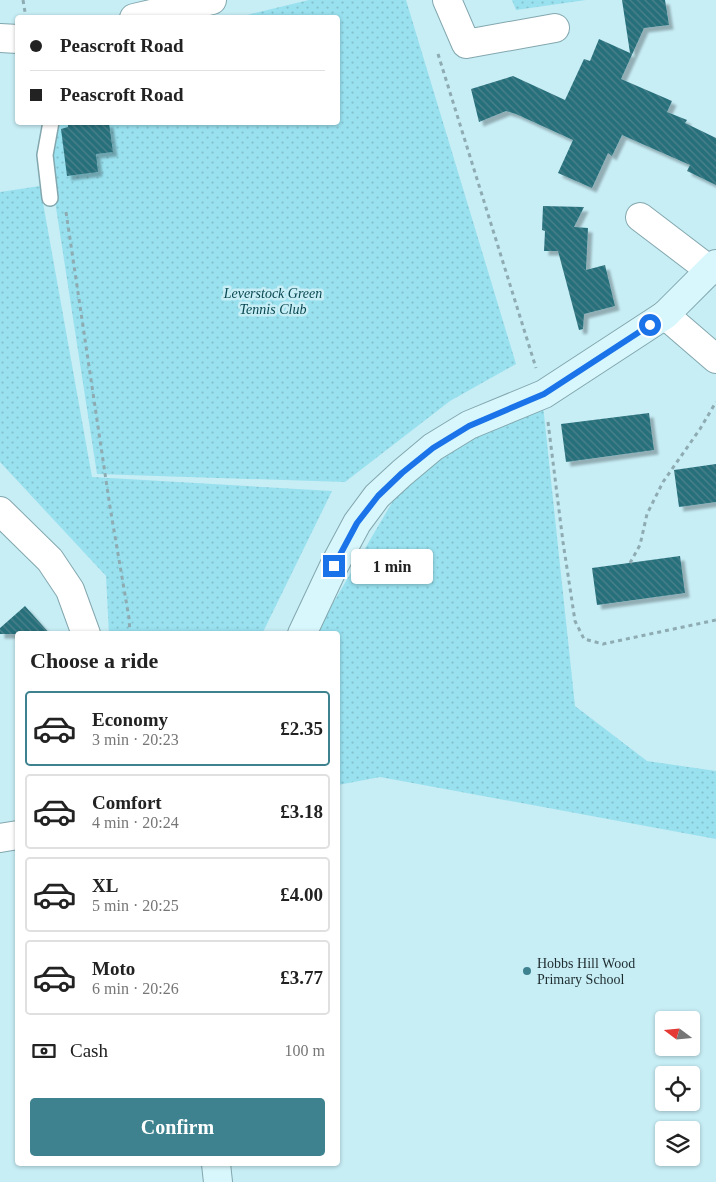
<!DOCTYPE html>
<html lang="en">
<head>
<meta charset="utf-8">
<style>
  :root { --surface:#fff; --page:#f2f2f2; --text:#222; --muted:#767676; --line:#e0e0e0; --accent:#3d828e }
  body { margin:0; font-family:Georgia,serif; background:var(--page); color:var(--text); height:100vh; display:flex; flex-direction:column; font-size:19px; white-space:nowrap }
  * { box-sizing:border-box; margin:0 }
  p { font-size:16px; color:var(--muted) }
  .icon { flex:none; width:28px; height:28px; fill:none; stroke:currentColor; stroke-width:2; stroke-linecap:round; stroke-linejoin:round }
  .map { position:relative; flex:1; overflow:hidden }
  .drawer { position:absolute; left:15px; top:631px; width:325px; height:535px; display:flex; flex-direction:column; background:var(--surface); border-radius:5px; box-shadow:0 1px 4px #0004 }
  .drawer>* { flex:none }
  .banner { position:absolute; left:15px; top:15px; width:325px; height:110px; border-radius:5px; box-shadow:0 1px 4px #0004; display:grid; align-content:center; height:110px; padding:0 15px; background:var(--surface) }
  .needle { width:32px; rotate:286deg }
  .buttons { position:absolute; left:655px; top:1011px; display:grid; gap:10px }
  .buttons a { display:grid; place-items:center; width:45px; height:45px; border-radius:5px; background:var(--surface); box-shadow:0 1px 4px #0004; font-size:25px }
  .end { position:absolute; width:22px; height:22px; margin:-11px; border:6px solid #1a73e8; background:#fff; box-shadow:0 0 0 2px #fff }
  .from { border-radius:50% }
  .bubble { position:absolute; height:35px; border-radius:5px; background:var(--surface); box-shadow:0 1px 4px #0004; font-size:16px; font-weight:600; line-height:35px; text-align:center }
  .banner b { display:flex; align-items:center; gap:18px; height:48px; font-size:19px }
  .banner b+b { border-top:1px solid var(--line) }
  .banner i { width:12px; height:12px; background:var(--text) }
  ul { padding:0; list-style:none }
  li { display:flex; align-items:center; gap:15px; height:75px; margin:0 10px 8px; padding:0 5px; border:2px solid var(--line); border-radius:5px }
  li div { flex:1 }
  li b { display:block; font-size:19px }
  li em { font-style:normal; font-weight:600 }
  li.on { border-color:var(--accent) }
  li>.icon { width:45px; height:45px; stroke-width:1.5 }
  h2 { padding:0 15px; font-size:22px; line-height:60px }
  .pay { display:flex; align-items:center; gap:12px; height:55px; padding:0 15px; font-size:19px }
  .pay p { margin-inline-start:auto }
  .action { display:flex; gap:10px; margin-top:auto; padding:10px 15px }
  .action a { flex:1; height:58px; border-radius:5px; background:var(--accent); color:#fff; font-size:20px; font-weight:600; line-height:58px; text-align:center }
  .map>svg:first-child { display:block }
  .park { fill:url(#park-dots) }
  .building { fill:url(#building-back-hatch); filter:url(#shadow) }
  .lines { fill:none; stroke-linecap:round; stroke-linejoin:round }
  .lane-casing { stroke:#83a7ae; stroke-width:18 }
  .street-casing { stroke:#83a7ae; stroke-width:30 }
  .secondary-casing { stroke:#83a7ae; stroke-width:30 }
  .path { stroke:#8eabb2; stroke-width:3; stroke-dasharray:4 4; stroke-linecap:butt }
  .lane { stroke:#fff; stroke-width:15 }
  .street { stroke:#fff; stroke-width:28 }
  .secondary { stroke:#d7f7fc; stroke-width:28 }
  .route { stroke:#1a73e8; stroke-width:6 }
  .poi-dot { fill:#3d828e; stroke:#c7edf5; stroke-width:2 }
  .labels { text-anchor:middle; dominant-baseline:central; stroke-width:5; stroke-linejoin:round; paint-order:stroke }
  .park-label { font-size:14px; font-style:italic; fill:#094751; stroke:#c7edf5 }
  .poi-label { font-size:14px; fill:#1e2c2f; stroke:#c7edf5; text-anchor:start }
</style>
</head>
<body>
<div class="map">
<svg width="716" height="1182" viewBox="0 0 716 1182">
  <defs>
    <pattern id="park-dots" width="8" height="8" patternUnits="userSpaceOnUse" patternTransform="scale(1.25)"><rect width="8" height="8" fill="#99e1ef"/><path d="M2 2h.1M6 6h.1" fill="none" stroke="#83c1cd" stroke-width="1.8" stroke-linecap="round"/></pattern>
    <pattern id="building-back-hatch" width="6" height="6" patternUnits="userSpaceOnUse" patternTransform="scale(1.25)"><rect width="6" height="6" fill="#286f7b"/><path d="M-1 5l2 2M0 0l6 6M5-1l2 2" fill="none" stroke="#4d838c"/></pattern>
    <filter id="shadow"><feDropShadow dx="4.5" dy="4.5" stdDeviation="1" flood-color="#0004"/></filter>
  </defs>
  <rect width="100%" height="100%" fill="#c7edf5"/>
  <!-- park -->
  <path class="park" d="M 309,0 L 406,0 L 516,364 L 450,401 L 345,482 L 97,474 L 43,123 L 338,122 L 338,18 L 239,17 Z
    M 512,0 L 586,0 L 516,10 Z
    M 40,186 L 92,477 L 332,491 L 262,634 L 109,634 L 106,576 L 0,462 L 0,192 Z
    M 542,396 L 575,706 L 647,761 L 716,771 L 716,839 L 380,777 L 338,785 L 338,634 L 315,634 L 404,482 L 471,428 Z"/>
  <!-- building -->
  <path class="building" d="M 622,0 L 665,0 L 669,25 L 644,28 L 621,79 L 672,101 L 667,112 L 687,120 L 685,123 L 716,138 L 716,185 L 687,171 L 690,165 L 622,135 L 612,156 L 608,153 L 592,188 L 558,173 L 573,140 L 516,114 L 506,111 L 479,122 L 471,89 L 513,76 L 565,100 L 584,59 L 590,61 L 599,39 L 630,53 Z
    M 68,123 L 109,123 L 113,152 L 96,154 L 98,172 L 67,176 L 61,129 L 68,127 Z
    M 543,206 L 584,207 L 574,227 L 588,228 L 586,270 L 605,265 L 615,306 L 584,314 L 583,329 L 579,330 L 558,251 L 544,251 L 545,231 L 542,230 Z
    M 649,413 L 654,450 L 566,462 L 561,424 Z
    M 716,464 L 716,502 L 679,507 L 674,470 Z
    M 680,556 L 685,593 L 597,605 L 592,568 Z
    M 25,606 L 50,634 L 0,634 L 0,628 Z"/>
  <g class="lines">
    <!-- lane casing -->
    <g class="lane-casing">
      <path id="lane" d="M 50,198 L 45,155 L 51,122"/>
    </g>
    <!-- street casing -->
    <g class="street-casing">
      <path id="street" d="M 447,0 L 466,44 L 555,28
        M 134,18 L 212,0
        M 0,38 L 18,39
        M 640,217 L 711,271
        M 665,315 L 716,359
        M 0,511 L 50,560 L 70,590 L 86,634
        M 0,838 L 18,835"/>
    </g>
    <!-- secondary casing -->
    <g class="secondary-casing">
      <path id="secondary" d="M 302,634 L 334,566 L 357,523 L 377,496 L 402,473 L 433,447 L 469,425 L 544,394 L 665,315 L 716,264
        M 216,1164 L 218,1182"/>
    </g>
    <!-- path -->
    <path class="path" d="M 23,0 L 25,12
      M 438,54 L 536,368
      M 66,212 L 110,507 L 129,618 L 130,634
      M 548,422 L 563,542 L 575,621 L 584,639 L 603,644 L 716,620
      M 630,563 L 640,545 L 647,514 L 663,482 L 700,429 L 716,402"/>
    <!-- lane -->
    <use href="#lane" class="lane"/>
    <!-- street -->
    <use href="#street" class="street"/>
    <!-- secondary -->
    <use href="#secondary" class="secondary"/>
  </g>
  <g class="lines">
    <!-- route -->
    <path class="route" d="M 334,566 L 357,523 L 378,496 L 402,473 L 433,448 L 469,426 L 544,394 L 650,325"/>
  </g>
  <!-- markers -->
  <circle class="poi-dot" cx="527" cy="971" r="5"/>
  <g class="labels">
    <!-- park labels -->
    <g class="park-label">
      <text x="273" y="293">Leverstock Green<tspan x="273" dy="16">Tennis Club</tspan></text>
    </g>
    <!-- poi labels -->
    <g class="poi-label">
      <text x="537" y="963">Hobbs Hill Wood<tspan x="537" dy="16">Primary School</tspan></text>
    </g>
  </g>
</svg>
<div class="buttons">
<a><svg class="needle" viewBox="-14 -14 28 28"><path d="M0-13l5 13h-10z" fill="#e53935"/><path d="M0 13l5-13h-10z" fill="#767676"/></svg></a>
<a><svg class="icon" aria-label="locate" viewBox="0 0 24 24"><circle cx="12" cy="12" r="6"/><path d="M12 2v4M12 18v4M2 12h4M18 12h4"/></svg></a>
<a><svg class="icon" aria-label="layers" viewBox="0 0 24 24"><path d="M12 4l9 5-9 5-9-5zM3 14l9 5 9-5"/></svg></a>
</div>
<i class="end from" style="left:650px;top:325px"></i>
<i class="end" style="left:334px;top:566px"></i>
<div class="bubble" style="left:351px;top:549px;width:82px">1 min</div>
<div class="banner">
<b><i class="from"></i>Peascroft Road</b>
<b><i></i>Peascroft Road</b>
</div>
<section class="drawer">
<h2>Choose a ride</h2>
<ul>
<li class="on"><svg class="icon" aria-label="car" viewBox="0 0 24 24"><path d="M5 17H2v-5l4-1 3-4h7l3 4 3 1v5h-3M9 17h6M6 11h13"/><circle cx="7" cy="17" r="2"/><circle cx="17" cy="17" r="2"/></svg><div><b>Economy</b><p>3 min · 20:23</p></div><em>£2.35</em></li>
<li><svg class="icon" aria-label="car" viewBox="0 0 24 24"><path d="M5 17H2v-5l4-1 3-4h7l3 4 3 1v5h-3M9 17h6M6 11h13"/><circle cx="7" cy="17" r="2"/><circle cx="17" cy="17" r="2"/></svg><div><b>Comfort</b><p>4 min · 20:24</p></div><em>£3.18</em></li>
<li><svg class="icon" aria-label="car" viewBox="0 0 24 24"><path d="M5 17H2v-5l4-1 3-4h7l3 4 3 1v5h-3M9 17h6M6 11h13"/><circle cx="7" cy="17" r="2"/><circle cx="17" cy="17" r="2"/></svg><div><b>XL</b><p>5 min · 20:25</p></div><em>£4.00</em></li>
<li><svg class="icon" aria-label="car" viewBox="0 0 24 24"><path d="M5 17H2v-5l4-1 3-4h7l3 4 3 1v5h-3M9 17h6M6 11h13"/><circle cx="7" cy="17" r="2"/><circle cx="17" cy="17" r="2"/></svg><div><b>Moto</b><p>6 min · 20:26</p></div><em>£3.77</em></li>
</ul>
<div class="pay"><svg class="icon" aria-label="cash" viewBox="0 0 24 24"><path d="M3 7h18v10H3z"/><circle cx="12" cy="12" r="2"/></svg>Cash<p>100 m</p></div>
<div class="action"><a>Confirm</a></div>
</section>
</div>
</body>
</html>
